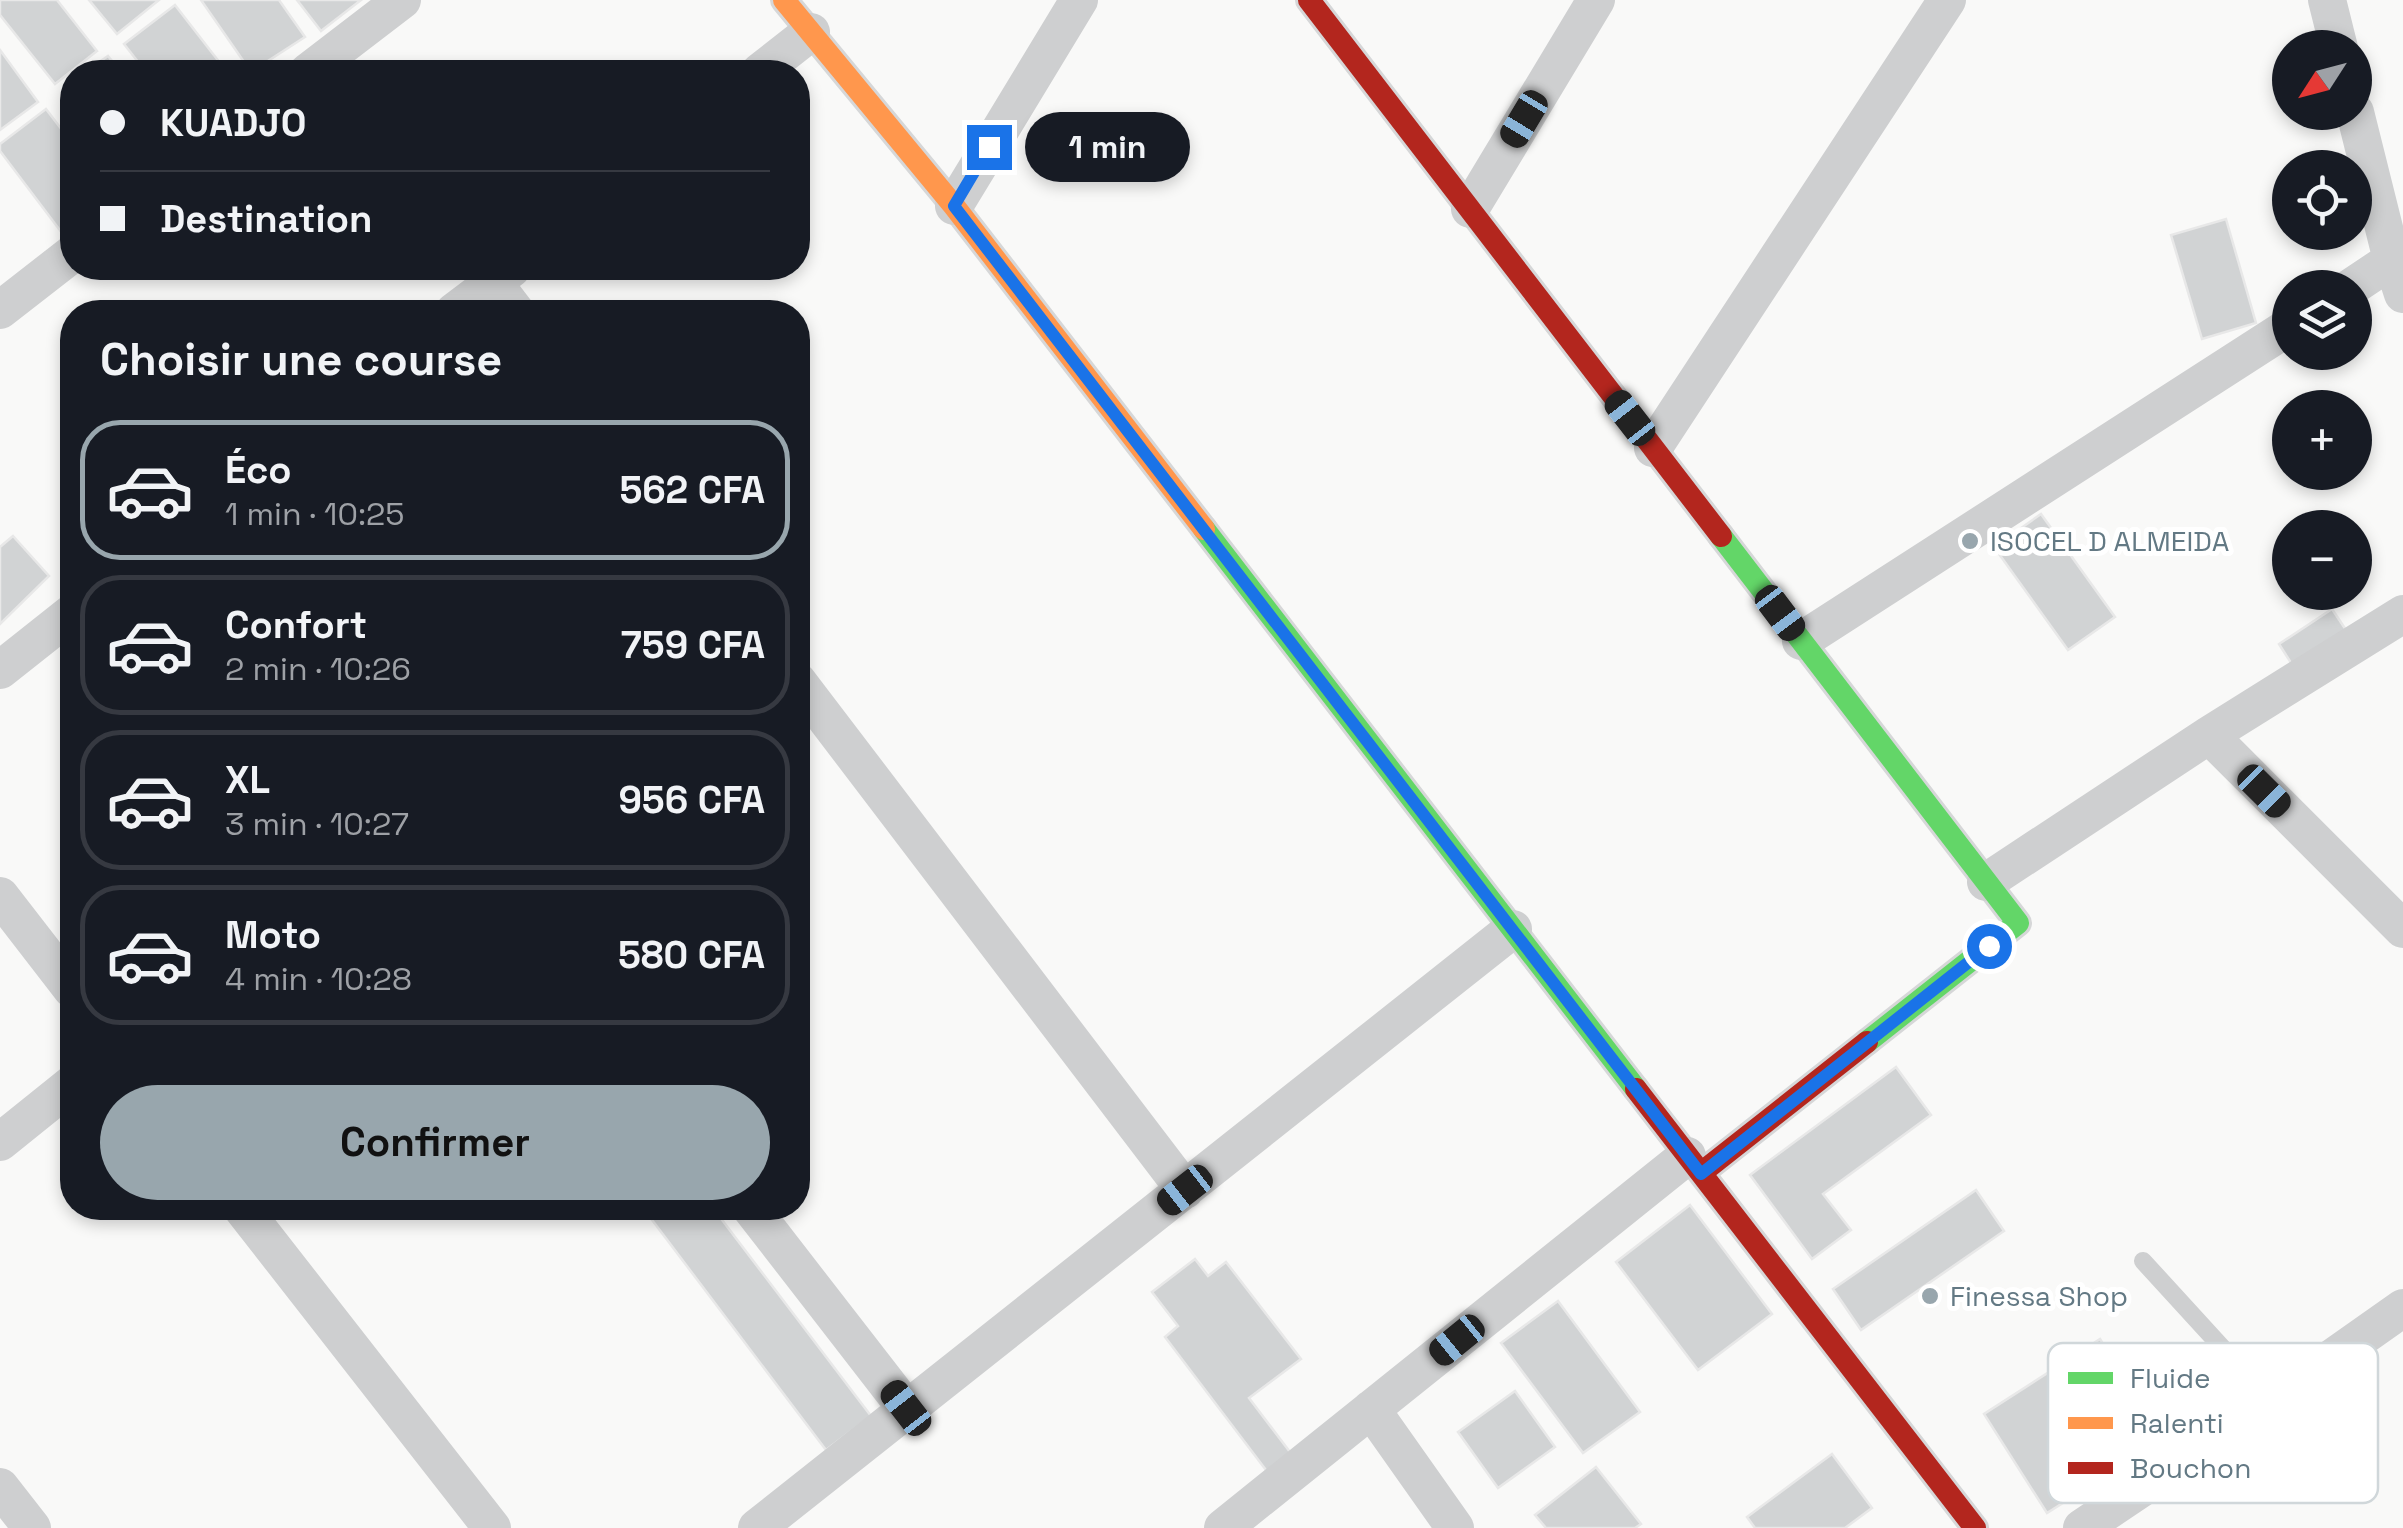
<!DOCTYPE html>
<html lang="fr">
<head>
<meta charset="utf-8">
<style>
  :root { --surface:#171b24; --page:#20242c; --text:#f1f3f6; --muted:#9ea1a6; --line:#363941; --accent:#98a6ad }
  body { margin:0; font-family:"Space Grotesk",sans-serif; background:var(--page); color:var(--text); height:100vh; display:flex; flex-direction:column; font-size:38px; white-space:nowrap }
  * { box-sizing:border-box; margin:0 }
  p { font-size:32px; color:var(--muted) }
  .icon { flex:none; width:55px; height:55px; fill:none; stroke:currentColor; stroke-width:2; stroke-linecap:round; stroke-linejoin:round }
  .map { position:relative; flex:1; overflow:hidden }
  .side { position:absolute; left:60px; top:300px; width:750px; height:920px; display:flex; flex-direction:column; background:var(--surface); border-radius:40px; box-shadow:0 5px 15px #0003 }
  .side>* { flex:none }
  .banner { position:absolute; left:60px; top:60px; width:750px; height:220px; border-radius:40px; box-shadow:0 5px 15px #0003; display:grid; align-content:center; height:220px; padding:0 40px; background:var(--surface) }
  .needle { width:65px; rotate:234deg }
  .buttons { position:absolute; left:2272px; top:30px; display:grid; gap:20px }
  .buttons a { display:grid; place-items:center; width:100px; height:100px; border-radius:50%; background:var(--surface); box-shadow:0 5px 15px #0003; font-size:50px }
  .end { position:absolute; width:45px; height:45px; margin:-22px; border:12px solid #1a73e8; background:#fff; box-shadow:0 0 0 5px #fff }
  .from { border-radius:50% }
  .bubble { position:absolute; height:70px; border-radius:35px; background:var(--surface); box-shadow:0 5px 15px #0003; font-size:32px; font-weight:700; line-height:70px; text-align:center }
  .car { position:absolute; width:30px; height:60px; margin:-30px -15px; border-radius:12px; box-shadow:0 0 8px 2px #0007; background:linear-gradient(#222 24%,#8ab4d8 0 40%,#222 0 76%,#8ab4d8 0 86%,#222 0) }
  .banner b { display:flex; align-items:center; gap:35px; height:95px; font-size:38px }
  .banner b+b { border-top:2px solid var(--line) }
  .banner i { width:25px; height:25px; background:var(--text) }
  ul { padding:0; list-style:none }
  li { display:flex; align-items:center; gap:30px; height:140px; margin:0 20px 15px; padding:0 20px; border:5px solid var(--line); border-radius:40px }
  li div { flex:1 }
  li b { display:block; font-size:38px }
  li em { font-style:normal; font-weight:700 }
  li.active { border-color:var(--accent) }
  li>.icon { width:90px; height:90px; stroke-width:1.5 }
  h2 { padding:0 40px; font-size:45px; line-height:120px }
  .action { display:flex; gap:20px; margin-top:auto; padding:20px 40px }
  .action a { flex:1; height:115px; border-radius:60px; background:var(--accent); color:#111; font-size:40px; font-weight:700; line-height:115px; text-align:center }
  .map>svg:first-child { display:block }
  .building { fill:#d1d3d4; stroke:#e8e8e8; stroke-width:2.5 }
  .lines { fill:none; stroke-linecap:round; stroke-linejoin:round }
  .fast-casing { stroke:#d6d7d8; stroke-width:28 }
  .slow-casing { stroke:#d6d7d8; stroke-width:28 }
  .jam-casing { stroke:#d6d7d8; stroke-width:28 }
  .lane { stroke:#cecfd0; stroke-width:18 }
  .street { stroke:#cecfd0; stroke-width:38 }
  .fast { stroke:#63d668; stroke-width:22 }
  .slow { stroke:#ff974d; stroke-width:22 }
  .jam { stroke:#b3261e; stroke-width:22 }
  .route { stroke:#1a73e8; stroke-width:12 }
  .poi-dot { fill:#98a6ad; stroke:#fff; stroke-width:4 }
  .labels { text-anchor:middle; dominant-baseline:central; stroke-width:10; stroke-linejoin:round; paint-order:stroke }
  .poi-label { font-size:28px; fill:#637984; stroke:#fff; text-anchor:start }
  .key { fill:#fff; stroke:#d0d7da; stroke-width:2.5 }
  .key-label { font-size:28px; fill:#637984 }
</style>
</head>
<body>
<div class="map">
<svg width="2403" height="1528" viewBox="0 0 2403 1528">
  <rect width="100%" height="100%" fill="#f9f9f8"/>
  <!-- building -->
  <path class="building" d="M 0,0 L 57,0 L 97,51 L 55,84 L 0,15 Z
    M 89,0 L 159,0 L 117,34 Z
    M 201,0 L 279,0 L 305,37 L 251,72 Z
    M 297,0 L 361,0 L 321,31 Z
    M 175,5 L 227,72 L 146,72 L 124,44 Z
    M 0,50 L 38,102 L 0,130 Z
    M 108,56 L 121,72 L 85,72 Z
    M 46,109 L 72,143 L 72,225 L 62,233 L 0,151 L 0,144 Z
    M 2226,219 L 2256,323 L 2202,339 L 2171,235 Z
    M 2041,514 L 2115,617 L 2068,650 L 1994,547 Z
    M 13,536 L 49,576 L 0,624 L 0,547 Z
    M 2332,609 L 2346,630 L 2293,666 L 2279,644 Z
    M 1896,1067 L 1931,1115 L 1823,1194 L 1851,1230 L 1812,1259 L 1750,1175 Z
    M 1976,1190 L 2004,1231 L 1861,1330 L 1833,1289 Z
    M 1690,1205 L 1772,1314 L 1698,1370 L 1616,1262 Z
    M 643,1208 L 713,1208 L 871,1416 L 826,1450 Z
    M 1195,1259 L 1208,1276 L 1226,1262 L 1301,1359 L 1249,1398 L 1293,1456 L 1269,1474 L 1165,1337 L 1178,1326 L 1152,1292 Z
    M 1558,1301 L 1640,1412 L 1583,1453 L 1501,1343 Z
    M 2100,1339 L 2164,1439 L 2047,1513 L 1984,1414 Z
    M 1515,1391 L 1555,1447 L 1498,1488 L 1458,1432 Z
    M 1832,1454 L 1872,1508 L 1845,1528 L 1755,1528 L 1747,1517 Z
    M 1596,1467 L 1641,1524 L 1635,1528 L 1546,1528 L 1535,1515 Z"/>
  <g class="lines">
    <!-- fast casing -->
    <g class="fast-casing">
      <path id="fast" d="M 1204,529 L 1636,1089
        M 1721,536 L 2018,923 L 1867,1042"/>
    </g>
    <!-- slow casing -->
    <g class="slow-casing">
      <path id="slow" d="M 784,0 L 954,206 L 1204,529"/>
    </g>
    <!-- jam casing -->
    <g class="jam-casing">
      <path id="jam" d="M 1309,0 L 1721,536
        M 1636,1089 L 1975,1528
        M 1701,1173 L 1867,1042"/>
    </g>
    <!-- lane -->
    <path class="lane" d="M 2143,1261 L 2271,1401"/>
    <!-- street -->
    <path class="street" d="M 2327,0 L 2339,48
      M 308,72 L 402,0
      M 760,72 L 811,32
      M 2355,112 L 2392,260 L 2403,294
      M 954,206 L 1079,0
      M 1470,209 L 1596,0
      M 493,282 L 516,312
      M 2350,288 L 2392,260
      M 0,310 L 72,254
      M 454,312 L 512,268
      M 1653,448 L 1947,0
      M 1801,641 L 2290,326
      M 0,670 L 72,613
      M 798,682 L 1185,1190
      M 2209,735 L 2403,929
      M 1986,882 L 2209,735 L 2403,614
      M 0,896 L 72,989
      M 0,1142 L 72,1084
      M 242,1208 L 492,1528
      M 751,1208 L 906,1408
      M 1371,1409 L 1455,1528
      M 0,1487 L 32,1528
      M 757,1528 L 1513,929
      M 1223,1528 L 1687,1156
      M 2082,1528 L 2271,1401 L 2403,1308"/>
    <!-- fast -->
    <use href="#fast" class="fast"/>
    <!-- slow -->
    <use href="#slow" class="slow"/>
    <!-- jam -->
    <use href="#jam" class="jam"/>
  </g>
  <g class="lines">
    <!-- route -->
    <path class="route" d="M 989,147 L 954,206 L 1701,1174 L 1989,946"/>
  </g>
  <!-- markers -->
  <g class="poi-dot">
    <circle cx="1970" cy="541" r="10"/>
    <circle cx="1930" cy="1296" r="10"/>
  </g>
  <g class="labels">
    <!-- poi labels -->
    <g class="poi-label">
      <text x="1990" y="541">ISOCEL D ALMEIDA</text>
      <text x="1950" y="1296">Finessa Shop</text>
    </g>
  </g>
  <!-- legend -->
  <rect x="2048" y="1343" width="330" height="160" rx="15" class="key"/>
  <rect x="2068" y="1372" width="45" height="12" fill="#63d668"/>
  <rect x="2068" y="1417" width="45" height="12" fill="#ff974d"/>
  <rect x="2068" y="1462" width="45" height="12" fill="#b3261e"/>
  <g class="key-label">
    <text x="2130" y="1388">Fluide</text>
    <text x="2130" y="1433">Ralenti</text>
    <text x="2130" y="1478">Bouchon</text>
  </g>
</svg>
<div class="buttons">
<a><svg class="needle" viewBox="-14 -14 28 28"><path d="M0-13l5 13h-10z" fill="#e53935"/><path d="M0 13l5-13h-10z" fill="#9ea1a6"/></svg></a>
<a><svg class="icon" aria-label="locate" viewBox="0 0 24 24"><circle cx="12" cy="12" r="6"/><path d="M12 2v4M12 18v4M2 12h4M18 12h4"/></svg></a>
<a><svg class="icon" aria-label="layers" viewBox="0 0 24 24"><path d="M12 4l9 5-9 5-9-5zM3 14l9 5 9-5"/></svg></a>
<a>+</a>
<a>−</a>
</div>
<i class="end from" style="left:1989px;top:946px"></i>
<i class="end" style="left:989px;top:147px"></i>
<div class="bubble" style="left:1025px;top:112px;width:165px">1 min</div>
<i class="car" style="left:1524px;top:119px;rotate:211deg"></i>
<i class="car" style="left:1630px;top:418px;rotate:322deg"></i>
<i class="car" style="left:1780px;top:613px;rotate:143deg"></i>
<i class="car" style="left:2264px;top:791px;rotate:135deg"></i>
<i class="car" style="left:1185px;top:1190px;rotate:232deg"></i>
<i class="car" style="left:1457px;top:1340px;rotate:231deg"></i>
<i class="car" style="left:906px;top:1408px;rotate:322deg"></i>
<div class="banner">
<b><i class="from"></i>KUADJO</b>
<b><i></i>Destination</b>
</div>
<section class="side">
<h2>Choisir une course</h2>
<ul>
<li class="active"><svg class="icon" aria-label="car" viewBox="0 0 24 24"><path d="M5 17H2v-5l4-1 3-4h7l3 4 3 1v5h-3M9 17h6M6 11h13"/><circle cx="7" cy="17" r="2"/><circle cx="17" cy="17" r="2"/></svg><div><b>Éco</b><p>1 min · 10:25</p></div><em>562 CFA</em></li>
<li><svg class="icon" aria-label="car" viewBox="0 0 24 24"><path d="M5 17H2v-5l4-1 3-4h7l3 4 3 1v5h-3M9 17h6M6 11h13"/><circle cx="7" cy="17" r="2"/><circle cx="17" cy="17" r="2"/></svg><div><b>Confort</b><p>2 min · 10:26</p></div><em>759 CFA</em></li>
<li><svg class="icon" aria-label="car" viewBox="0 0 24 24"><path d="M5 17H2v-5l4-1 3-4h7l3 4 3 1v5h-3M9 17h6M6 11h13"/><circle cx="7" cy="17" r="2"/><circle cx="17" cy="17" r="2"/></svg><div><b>XL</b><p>3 min · 10:27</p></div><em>956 CFA</em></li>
<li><svg class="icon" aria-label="car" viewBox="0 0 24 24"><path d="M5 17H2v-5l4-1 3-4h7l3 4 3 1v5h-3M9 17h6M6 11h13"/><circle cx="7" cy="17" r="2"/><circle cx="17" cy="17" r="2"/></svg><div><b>Moto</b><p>4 min · 10:28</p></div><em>580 CFA</em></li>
</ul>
<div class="action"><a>Confirmer</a></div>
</section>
</div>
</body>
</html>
